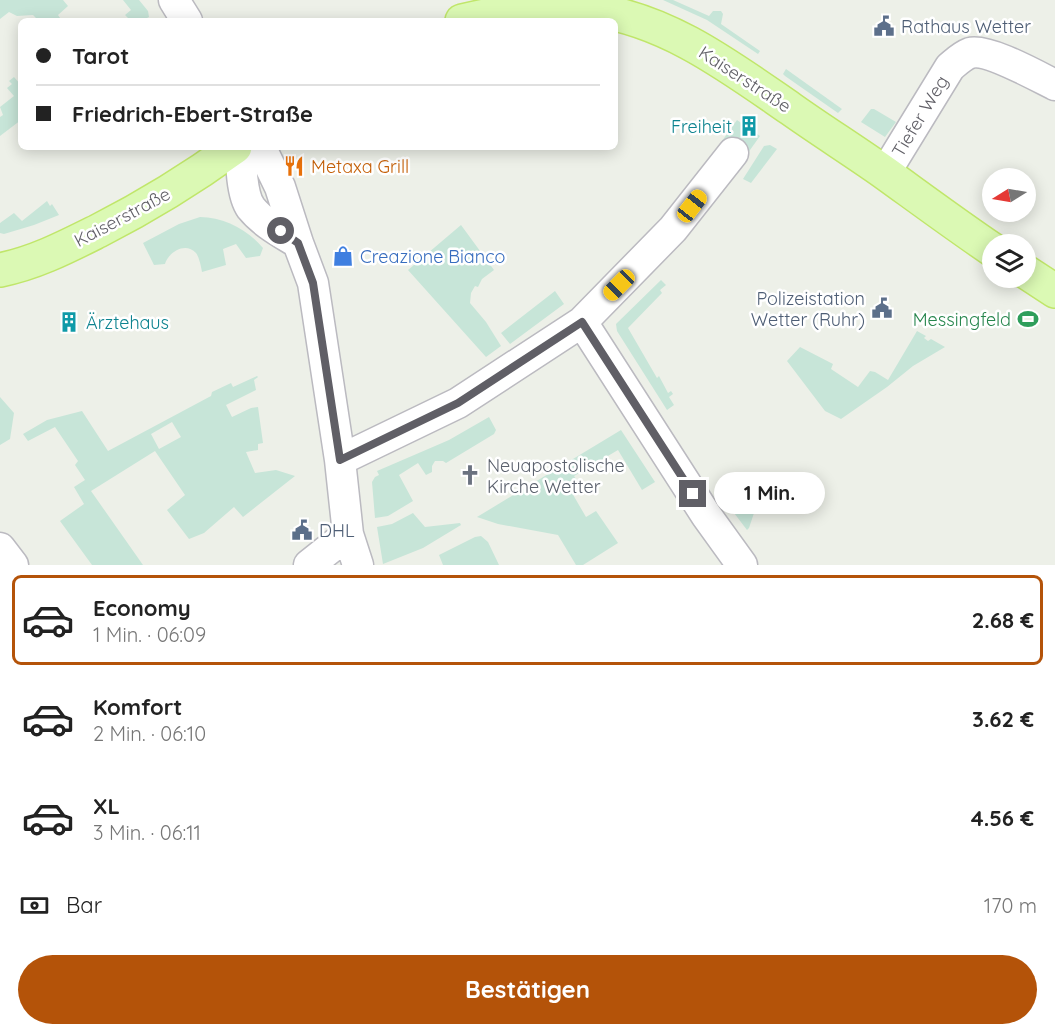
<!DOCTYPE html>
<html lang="de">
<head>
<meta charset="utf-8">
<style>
  :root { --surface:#fff; --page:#f2f2f2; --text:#222; --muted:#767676; --line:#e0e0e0; --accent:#b45309 }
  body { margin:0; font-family:Quicksand,sans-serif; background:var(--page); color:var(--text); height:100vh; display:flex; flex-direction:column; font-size:22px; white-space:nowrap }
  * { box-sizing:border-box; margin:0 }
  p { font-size:20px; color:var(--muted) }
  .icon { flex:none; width:33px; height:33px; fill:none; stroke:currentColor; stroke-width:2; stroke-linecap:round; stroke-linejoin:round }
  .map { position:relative; height:565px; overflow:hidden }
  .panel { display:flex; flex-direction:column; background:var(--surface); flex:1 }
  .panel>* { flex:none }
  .top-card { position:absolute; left:18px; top:18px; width:600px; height:132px; border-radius:9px; box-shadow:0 3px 15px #0003; display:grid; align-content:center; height:132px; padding:0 18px; background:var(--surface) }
  .needle { width:39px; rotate:259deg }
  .buttons { position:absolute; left:982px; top:168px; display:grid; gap:12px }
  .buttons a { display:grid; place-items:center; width:54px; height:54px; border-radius:50%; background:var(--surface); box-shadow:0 3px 15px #0003; font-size:30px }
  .end { position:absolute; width:27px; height:27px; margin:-14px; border:8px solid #605f66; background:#fff; box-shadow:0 0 0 3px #fff }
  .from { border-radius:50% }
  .bubble { position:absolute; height:42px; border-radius:21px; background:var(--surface); box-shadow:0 3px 15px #0003; font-size:20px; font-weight:700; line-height:42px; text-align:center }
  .car { position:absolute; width:18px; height:36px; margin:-18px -9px; border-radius:8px; box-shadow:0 0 4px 2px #0007; background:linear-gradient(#f5c518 24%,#345 0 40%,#f5c518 0 76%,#345 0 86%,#f5c518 0) }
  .top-card b { display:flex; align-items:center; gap:21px; height:57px; font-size:22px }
  .top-card b+b { border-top:2px solid var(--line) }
  .top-card i { width:15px; height:15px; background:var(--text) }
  ul { padding:10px 0 0; list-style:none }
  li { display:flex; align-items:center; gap:18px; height:90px; margin:0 12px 9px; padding:0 6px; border:3px solid transparent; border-radius:9px }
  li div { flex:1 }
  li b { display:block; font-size:22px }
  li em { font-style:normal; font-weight:700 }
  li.current { border-color:var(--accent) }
  li>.icon { width:54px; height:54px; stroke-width:1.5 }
  .pay { display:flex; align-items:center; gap:15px; height:66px; padding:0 18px; font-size:22px }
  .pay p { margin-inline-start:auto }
  .cta { display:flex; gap:12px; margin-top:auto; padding:12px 18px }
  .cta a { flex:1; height:69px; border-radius:36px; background:var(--accent); color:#fff; font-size:24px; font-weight:700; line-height:69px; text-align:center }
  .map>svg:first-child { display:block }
  .green { fill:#c7e5d8; fill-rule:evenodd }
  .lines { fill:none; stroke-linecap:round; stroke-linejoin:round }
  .minor-casing { stroke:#bbbac0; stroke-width:33 }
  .major-casing { stroke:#c0e66a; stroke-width:36 }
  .minor { stroke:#fff; stroke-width:30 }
  .major { stroke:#dbf9b4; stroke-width:33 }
  .route { stroke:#605f66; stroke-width:8 }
  .labels { text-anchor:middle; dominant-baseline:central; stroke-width:5; stroke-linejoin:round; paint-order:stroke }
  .service-label { font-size:18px; fill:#4e5e75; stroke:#fff; text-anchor:start }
  .street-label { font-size:18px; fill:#605f66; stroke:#fff }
  .culture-label { font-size:18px; fill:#0d838f; stroke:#fff; text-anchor:end }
  .food-label { font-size:18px; fill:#c56008; stroke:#fff; text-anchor:start }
  .shop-label { font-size:18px; fill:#366cbe; stroke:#fff; text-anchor:start }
  .leisure-label { font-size:18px; fill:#27864d; stroke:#fff; text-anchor:end }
  .worship-label { font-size:18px; fill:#5b616d; stroke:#fff; text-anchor:start }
</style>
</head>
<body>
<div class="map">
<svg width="1055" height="565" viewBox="0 0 1055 565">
  <rect width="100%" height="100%" fill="#edf0e8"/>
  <!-- green -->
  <path class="green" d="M 0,0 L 63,0 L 68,6 L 58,15 L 62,21 L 39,21 L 33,15 L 17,16 L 9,12 L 0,19 Z
    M 123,0 L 139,0 L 148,11 L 149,17 L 141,21 L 131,21 L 125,15 L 131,10 Z
    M 663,0 L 673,0 L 709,16 L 713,11 L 721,11 L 723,14 L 721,24 L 760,51 L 758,54 L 707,20 Z
    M 786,69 L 842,109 L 838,113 L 785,76 L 783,74 Z
    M 14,77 L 21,85 L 21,120 L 0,136 L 0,117 L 3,115 L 0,107 L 14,96 L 7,88 L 12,84 L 9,81 Z
    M 871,109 L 874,109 L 896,122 L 885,137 L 861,122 Z
    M 737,120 L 760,136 L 745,157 L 722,141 Z
    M 770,145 L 777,149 L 751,183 L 743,179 L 764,146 Z
    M 47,201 L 50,206 L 52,204 L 59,215 L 34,225 L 4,234 L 0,233 L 0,223 L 14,213 L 22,221 Z
    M 200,217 C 224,217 248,230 263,248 L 260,256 L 246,258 L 236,244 L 223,249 L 226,265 L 202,272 C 201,266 199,257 196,253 C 185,241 168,253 165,264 L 154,265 L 143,243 L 179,224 Z
    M 461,225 L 494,270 L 482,279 L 478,287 L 475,286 L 471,293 L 470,303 L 486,322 L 501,346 L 486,357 L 408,270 Z
    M 661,280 L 666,285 L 660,290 L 662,293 L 628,328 L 657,378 L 659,376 L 668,393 L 671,391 L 673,394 L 669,397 L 674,405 L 667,410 L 617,331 L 616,324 Z
    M 555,291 L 564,304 L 510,344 L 501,333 Z
    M 917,331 L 926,336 L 924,338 L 928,341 L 931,339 L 945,347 L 913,366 L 887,387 L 841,419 L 825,411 L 787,361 L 800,347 L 833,364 L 831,369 L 858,387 L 870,371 L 875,372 L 888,380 Z
    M 257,376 L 258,377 L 254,380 L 256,390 L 226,405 L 232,417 L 251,408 L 258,407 L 263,443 L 258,444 L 258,450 L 246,452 L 255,473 L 276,470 L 295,476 L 243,517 L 234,507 L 204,533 L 189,539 L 167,510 L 185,495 L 155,451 L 91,491 L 143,565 L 92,565 L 60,521 L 84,504 L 74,487 L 85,480 L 75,465 L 78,461 L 55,427 L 28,441 L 23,434 L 47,420 L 82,411 L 108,451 L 211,396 L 212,392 L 231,383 L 233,387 ZM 172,422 L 181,437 L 159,449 L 151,434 Z
    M 0,397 L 14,413 L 10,439 L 0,445 Z
    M 489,417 L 496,430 L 494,434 L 446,463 L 443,461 L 435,461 L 432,466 L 432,472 L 426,475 L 418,463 L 399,475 L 413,501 L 388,516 L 375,518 L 372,482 L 375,477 L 379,475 L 377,471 L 449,440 Z
    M 621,430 L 655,482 L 642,490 L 618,450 L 574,476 L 582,487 L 572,493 L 586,517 L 596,511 L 618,543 L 583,565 L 576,565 L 558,535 L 498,524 L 477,517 Z
    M 737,491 L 754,513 L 749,528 L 747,530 L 725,501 Z
    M 413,513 L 425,527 L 460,523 L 461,525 L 423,548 L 383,564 L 377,527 L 392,524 Z
    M 481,536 L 488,542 L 499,565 L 443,565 L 439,555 L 475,537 Z"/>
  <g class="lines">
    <!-- minor casing -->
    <g class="minor-casing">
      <path id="minor" d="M 174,0 L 187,21
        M 242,147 C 240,162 242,196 251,208 C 263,223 282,233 298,243
        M 258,147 L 263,152 L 280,187 L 298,243 L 313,283 L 340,460 L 348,534 L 358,565
        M 885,173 L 950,67 C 956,62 962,56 970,53 C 987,48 1037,76 1055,85
        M 582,322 L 706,515 L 742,565
        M 340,460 L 458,403 L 582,322 L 673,229 L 733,153
        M 0,548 L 13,565
        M 309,565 L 348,534"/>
    </g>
    <!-- major casing -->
    <g class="major-casing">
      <path id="major" d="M 462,21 C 505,11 549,4 593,10 C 668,20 730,67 791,109 C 822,131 854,151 885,173 C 921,199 956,225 993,250
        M 0,270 C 35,263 66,247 98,231 C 147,206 191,179 235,147
        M 1026,272 L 1055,291"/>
    </g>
    <!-- minor -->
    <use href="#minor" class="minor"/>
    <!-- major -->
    <use href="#major" class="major"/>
  </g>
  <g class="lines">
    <!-- route -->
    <path class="route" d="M 281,231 L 298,243 L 313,283 L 340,460 L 458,403 L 582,322 L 693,494"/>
  </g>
  <!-- icons -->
  <defs>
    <g id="civic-bare" transform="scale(1.62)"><path d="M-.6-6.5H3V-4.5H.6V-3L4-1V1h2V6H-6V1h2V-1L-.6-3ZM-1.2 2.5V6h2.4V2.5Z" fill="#5c6f8a" stroke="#fff" stroke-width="2.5" paint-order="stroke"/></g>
    <g id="building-bare" transform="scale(1.62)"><path d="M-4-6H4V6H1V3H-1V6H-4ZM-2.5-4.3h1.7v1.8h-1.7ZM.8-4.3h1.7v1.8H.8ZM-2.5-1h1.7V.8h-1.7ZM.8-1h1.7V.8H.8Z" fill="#0f9aa8" stroke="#fff" stroke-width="2.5" paint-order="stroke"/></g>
    <g id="restaurant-bare" transform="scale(1.62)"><path d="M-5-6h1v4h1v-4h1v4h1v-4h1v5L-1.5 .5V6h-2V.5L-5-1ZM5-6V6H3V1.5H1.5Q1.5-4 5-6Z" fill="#e8710a" stroke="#fff" stroke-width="2.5" paint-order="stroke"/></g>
    <g id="shop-bare" transform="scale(1.62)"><path d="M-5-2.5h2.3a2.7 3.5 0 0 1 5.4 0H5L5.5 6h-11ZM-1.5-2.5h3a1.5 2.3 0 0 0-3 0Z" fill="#3f7fe0" stroke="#fff" stroke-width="2.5" paint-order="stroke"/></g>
    <g id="stadium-bare" transform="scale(1.62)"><path d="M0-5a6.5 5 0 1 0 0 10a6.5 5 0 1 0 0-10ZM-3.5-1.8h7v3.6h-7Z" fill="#2e9e5b" stroke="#fff" stroke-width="2.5" paint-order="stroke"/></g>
    <g id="church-bare" transform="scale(1.62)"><path d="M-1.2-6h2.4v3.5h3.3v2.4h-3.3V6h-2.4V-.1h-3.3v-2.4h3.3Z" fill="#6b7280" stroke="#fff" stroke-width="2.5" paint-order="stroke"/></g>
  </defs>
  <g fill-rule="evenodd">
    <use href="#civic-bare" x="884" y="26"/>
    <use href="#building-bare" x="749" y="126"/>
    <use href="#restaurant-bare" x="294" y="166"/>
    <use href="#shop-bare" x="343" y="256"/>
    <use href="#civic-bare" x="882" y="308"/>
    <use href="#stadium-bare" x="1028" y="319"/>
    <use href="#building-bare" x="69" y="322"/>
    <use href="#church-bare" x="470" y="475"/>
    <use href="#civic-bare" x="302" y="530"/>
  </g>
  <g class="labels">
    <!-- service labels -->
    <g class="service-label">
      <text x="901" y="26">Rathaus Wetter</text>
      <text x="865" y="298" text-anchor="end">Polizeistation<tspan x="865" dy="21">Wetter (Ruhr)</tspan></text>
      <text x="319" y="530">DHL</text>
    </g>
    <!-- street labels -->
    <g class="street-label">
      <text transform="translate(745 79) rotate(33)">Kaiserstraße</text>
      <text transform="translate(920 116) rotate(-59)">Tiefer Weg</text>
      <text transform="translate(122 217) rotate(-28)">Kaiserstraße</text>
    </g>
    <!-- culture labels -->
    <g class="culture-label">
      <text x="732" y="126">Freiheit</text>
      <text x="86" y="322" text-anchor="start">Ärztehaus</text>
    </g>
    <!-- food labels -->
    <g class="food-label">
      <text x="311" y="166">Metaxa Grill</text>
    </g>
    <!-- shop labels -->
    <g class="shop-label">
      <text x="360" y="256">Creazione Bianco</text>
    </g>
    <!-- leisure labels -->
    <g class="leisure-label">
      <text x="1011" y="319">Messingfeld</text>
    </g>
    <!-- worship labels -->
    <g class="worship-label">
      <text x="487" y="465">Neuapostolische<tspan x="487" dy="21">Kirche Wetter</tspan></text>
    </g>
  </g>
</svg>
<div class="buttons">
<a><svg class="needle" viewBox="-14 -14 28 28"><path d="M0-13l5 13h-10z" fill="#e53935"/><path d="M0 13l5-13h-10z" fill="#767676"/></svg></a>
<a><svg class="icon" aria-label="layers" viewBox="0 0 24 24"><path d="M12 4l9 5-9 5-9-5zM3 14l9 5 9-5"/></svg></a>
</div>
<i class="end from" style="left:281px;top:231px"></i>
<i class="end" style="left:693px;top:494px"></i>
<div class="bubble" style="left:714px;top:472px;width:111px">1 Min.</div>
<i class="car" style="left:692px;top:206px;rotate:38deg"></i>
<i class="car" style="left:619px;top:285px;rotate:225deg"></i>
<div class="top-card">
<b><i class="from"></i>Tarot</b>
<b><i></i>Friedrich-Ebert-Straße</b>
</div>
</div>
<section class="panel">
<ul>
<li class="current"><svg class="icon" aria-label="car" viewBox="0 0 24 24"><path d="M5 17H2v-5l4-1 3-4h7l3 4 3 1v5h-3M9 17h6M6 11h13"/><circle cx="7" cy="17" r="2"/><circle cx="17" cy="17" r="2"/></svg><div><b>Economy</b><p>1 Min. · 06:09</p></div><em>2.68 €</em></li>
<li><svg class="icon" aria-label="car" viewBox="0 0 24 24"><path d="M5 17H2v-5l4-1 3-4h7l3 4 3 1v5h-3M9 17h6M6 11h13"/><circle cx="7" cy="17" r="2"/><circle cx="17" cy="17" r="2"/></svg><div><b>Komfort</b><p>2 Min. · 06:10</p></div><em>3.62 €</em></li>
<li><svg class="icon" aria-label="car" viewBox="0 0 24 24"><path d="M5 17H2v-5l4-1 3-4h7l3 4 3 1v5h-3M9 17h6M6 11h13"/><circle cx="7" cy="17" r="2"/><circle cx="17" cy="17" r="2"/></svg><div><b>XL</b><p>3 Min. · 06:11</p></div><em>4.56 €</em></li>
</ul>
<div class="pay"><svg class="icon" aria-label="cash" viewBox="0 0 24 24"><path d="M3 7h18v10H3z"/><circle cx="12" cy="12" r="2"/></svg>Bar<p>170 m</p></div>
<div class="cta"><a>Bestätigen</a></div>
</section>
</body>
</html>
